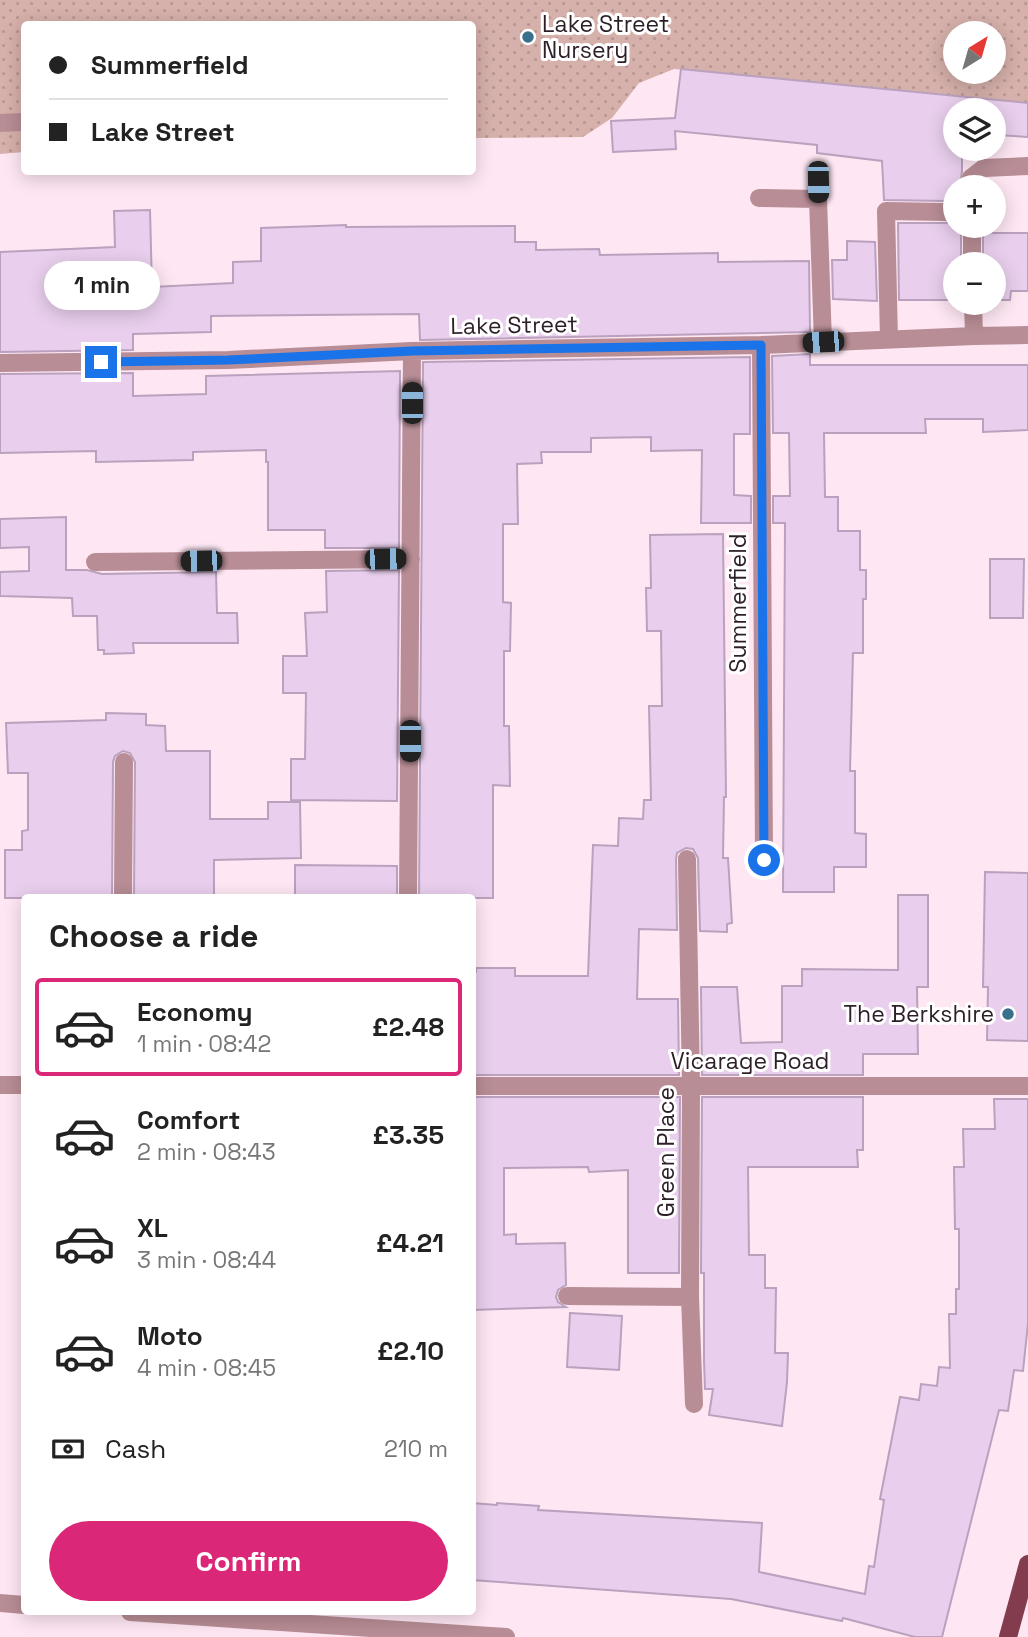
<!DOCTYPE html>
<html lang="en">
<head>
<meta charset="utf-8">
<style>
  :root { --surface:#fff; --page:#f6f6f6; --text:#222; --muted:#767676; --line:#e0e0e0; --accent:#db2777 }
  body { margin:0; font-family:"Space Grotesk",sans-serif; background:var(--page); color:var(--text); height:100vh; display:flex; flex-direction:column; font-size:26px; white-space:nowrap }
  * { box-sizing:border-box; margin:0 }
  p { font-size:23px; color:var(--muted) }
  .icon { flex:none; width:38px; height:38px; fill:none; stroke:currentColor; stroke-width:2; stroke-linecap:round; stroke-linejoin:round }
  .map { position:relative; flex:1; overflow:hidden }
  .panel { position:absolute; left:21px; top:894px; width:455px; height:721px; display:flex; flex-direction:column; background:var(--surface); border-radius:7px; box-shadow:0 4px 18px #0003 }
  .panel>* { flex:none }
  .hud { position:absolute; left:21px; top:21px; width:455px; height:154px; border-radius:7px; box-shadow:0 4px 18px #0003; display:grid; align-content:center; height:154px; padding:0 28px; background:var(--surface) }
  .needle { width:46px; rotate:37deg }
  .buttons { position:absolute; left:943px; top:21px; display:grid; gap:14px }
  .buttons a { display:grid; place-items:center; width:63px; height:63px; border-radius:50%; background:var(--surface); box-shadow:0 4px 18px #0003; font-size:35px }
  .end { position:absolute; width:32px; height:32px; margin:-16px; border:9px solid #1a73e8; background:#fff; box-shadow:0 0 0 4px #fff }
  .from { border-radius:50% }
  .bubble { position:absolute; height:49px; border-radius:24px; background:var(--surface); box-shadow:0 4px 18px #0003; font-size:23px; font-weight:800; line-height:49px; text-align:center }
  .car { position:absolute; width:21px; height:42px; margin:-21px -10px; border-radius:9px; box-shadow:0 0 5px 2px #0007; background:linear-gradient(#222 24%,#8ab4d8 0 40%,#222 0 76%,#8ab4d8 0 86%,#222 0) }
  .hud b { display:flex; align-items:center; gap:24px; height:66px; font-size:26px }
  .hud b+b { border-top:2px solid var(--line) }
  .hud i { width:18px; height:18px; background:var(--text) }
  ul { padding:0; list-style:none }
  li { display:flex; align-items:center; gap:21px; height:98px; margin:0 14px 10px; padding:0 14px; border:4px solid transparent; border-radius:7px }
  li div { flex:1 }
  li b { display:block; font-size:26px }
  li em { font-style:normal; font-weight:800 }
  li.on { border-color:var(--accent) }
  li>.icon { width:63px; height:63px; stroke-width:1.5 }
  h2 { padding:0 28px; font-size:32px; line-height:84px }
  .pay { display:flex; align-items:center; gap:18px; height:77px; padding:0 28px; font-size:26px }
  .pay p { margin-inline-start:auto }
  .action { display:flex; gap:14px; margin-top:auto; padding:14px 28px }
  .action a { flex:1; height:80px; border-radius:42px; background:var(--accent); color:#fff; font-size:28px; font-weight:800; line-height:80px; text-align:center }
  .map>svg:first-child { display:block }
  .park { fill:url(#park-dots); fill-rule:evenodd }
  .building { fill:#e9cfed; stroke:#baa1be; stroke-width:2 }
  .lines { fill:none; stroke-linecap:round; stroke-linejoin:round }
  .minor { stroke:#b88d95; stroke-width:18 }
  .major { stroke:#833c4d; stroke-width:18 }
  .route { stroke:#1a73e8; stroke-width:9 }
  .poi-dot { fill:#39708b; stroke:#fff; stroke-width:2.5 }
  .labels { text-anchor:middle; dominant-baseline:central; stroke-width:6; stroke-linejoin:round; paint-order:stroke }
  .poi-label { font-size:23px; fill:#2d1f27; stroke:#fff; text-anchor:start }
  .street-label { font-size:23px; fill:#2d1f27; stroke:#fff }
</style>
</head>
<body>
<div class="map">
<svg width="1028" height="1637" viewBox="0 0 1028 1637">
  <defs>
    <pattern id="park-dots" width="8" height="8" patternUnits="userSpaceOnUse" patternTransform="scale(1.75)"><rect width="8" height="8" fill="#d6b0aa"/><path d="M2 2h.1M6 6h.1" fill="none" stroke="#b89792" stroke-width="1.8" stroke-linecap="round"/></pattern>
  </defs>
  <rect width="100%" height="100%" fill="#fee7f3"/>
  <!-- park -->
  <path class="park" d="M 0,0 L 1028,0 L 1028,103 L 674,69 L 639,83 L 612,118 L 583,137 L 473,138 L 472,24 L 24,24 L 24,152 L 0,154 ZM 956,33 L 994,33 L 994,72 L 956,72 Z"/>
  <!-- building -->
  <path class="building" d="M 681,69 L 1028,103 L 1028,137 L 997,135 L 996,144 L 994,144 L 994,110 L 956,110 L 956,149 L 962,149 L 962,171 L 960,187 L 956,187 L 956,208 L 951,203 L 945,201 L 884,200 L 882,161 L 817,153 L 817,145 L 675,131 L 676,149 L 613,152 L 611,121 L 675,118 Z
    M 150,210 L 152,287 L 233,283 L 233,262 L 261,261 L 261,228 L 346,225 L 346,227 L 515,226 L 515,242 L 536,242 L 536,250 L 599,249 L 600,255 L 718,253 L 718,262 L 809,261 L 810,332 L 420,340 L 419,314 L 211,316 L 211,332 L 133,334 L 133,350 L 0,352 L 0,252 L 115,247 L 114,211 Z
    M 956,216 L 956,226 L 961,226 L 961,264 L 956,264 L 956,300 L 899,300 L 898,223 L 945,223 L 951,222 Z
    M 983,233 L 1028,233 L 1028,291 L 1011,291 L 1010,300 L 994,300 L 994,264 L 983,264 Z
    M 847,241 L 875,242 L 877,301 L 833,299 L 832,260 L 847,260 Z
    M 810,354 L 810,365 L 1028,365 L 1028,430 L 983,432 L 983,419 L 925,419 L 926,433 L 824,433 L 825,497 L 838,497 L 838,531 L 860,531 L 860,570 L 866,570 L 866,599 L 863,599 L 863,653 L 853,653 L 850,771 L 855,771 L 855,833 L 866,834 L 866,867 L 834,867 L 834,892 L 783,892 L 785,523 L 773,523 L 773,496 L 790,496 L 789,433 L 773,433 L 772,356 Z
    M 750,357 L 750,434 L 734,434 L 734,495 L 751,496 L 751,523 L 701,523 L 702,450 L 651,451 L 651,437 L 591,438 L 591,452 L 541,452 L 542,463 L 517,464 L 518,524 L 503,524 L 503,602 L 511,603 L 510,651 L 504,651 L 504,726 L 509,726 L 510,786 L 493,785 L 493,898 L 419,898 L 423,362 Z
    M 400,371 L 399,548 L 325,548 L 325,530 L 268,530 L 268,462 L 266,462 L 266,450 L 193,452 L 193,460 L 96,462 L 96,451 L 0,453 L 0,374 L 133,373 L 133,396 L 206,394 L 206,376 Z
    M 66,517 L 66,570 L 87,570 L 102,574 L 216,572 L 217,613 L 237,613 L 238,643 L 133,643 L 134,653 L 104,654 L 104,650 L 98,650 L 97,616 L 73,616 L 72,598 L 0,596 L 0,572 L 29,571 L 29,547 L 0,548 L 0,519 Z
    M 723,534 L 726,797 L 724,797 L 723,858 L 728,858 L 732,923 L 727,924 L 727,932 L 700,931 L 698,858 L 693,849 L 686,848 L 677,853 L 676,859 L 677,930 L 639,929 L 637,999 L 678,999 L 679,1075 L 472,1075 L 472,972 L 476,972 L 476,968 L 515,968 L 515,976 L 588,976 L 593,845 L 618,846 L 619,818 L 643,819 L 644,800 L 651,800 L 649,706 L 662,706 L 661,631 L 647,631 L 646,588 L 651,588 L 650,535 Z
    M 990,559 L 1024,559 L 1023,618 L 990,618 Z
    M 399,570 L 397,801 L 291,800 L 291,759 L 305,759 L 306,693 L 283,693 L 283,656 L 307,656 L 305,613 L 327,612 L 326,571 Z
    M 106,713 L 146,714 L 146,725 L 165,726 L 166,751 L 210,751 L 210,819 L 268,819 L 268,802 L 300,802 L 301,858 L 214,860 L 214,898 L 134,898 L 135,762 L 130,753 L 123,751 L 115,756 L 113,762 L 112,898 L 5,898 L 5,850 L 22,850 L 22,831 L 28,830 L 28,773 L 8,773 L 6,723 L 106,720 Z
    M 295,865 L 397,866 L 397,898 L 295,898 Z
    M 985,872 L 1028,873 L 1028,1041 L 987,1040 L 988,987 L 983,987 Z
    M 898,895 L 928,895 L 928,987 L 917,987 L 918,1054 L 863,1054 L 863,1075 L 702,1075 L 701,987 L 737,987 L 741,1043 L 782,1042 L 782,986 L 802,986 L 802,969 L 898,970 Z
    M 472,1097 L 680,1097 L 679,1273 L 628,1273 L 628,1170 L 589,1172 L 588,1167 L 504,1168 L 504,1235 L 516,1234 L 516,1244 L 565,1243 L 566,1285 L 558,1290 L 556,1297 L 558,1302 L 566,1307 L 472,1310 Z
    M 702,1097 L 863,1097 L 863,1150 L 857,1150 L 858,1167 L 748,1167 L 749,1255 L 765,1255 L 765,1288 L 776,1288 L 775,1353 L 788,1353 L 787,1382 L 782,1426 L 709,1415 L 713,1389 L 705,1389 L 704,1361 L 704,1273 L 701,1273 Z
    M 994,1099 L 1028,1099 L 1028,1323 L 1023,1371 L 1014,1370 L 1008,1411 L 999,1410 L 942,1637 L 915,1637 L 843,1618 L 842,1621 L 731,1599 L 472,1580 L 472,1503 L 497,1505 L 497,1503 L 539,1506 L 538,1510 L 762,1523 L 759,1572 L 865,1594 L 869,1566 L 874,1567 L 884,1500 L 880,1499 L 900,1397 L 919,1400 L 921,1384 L 937,1386 L 939,1367 L 950,1368 L 949,1314 L 956,1314 L 956,1289 L 959,1289 L 959,1229 L 955,1229 L 954,1167 L 964,1167 L 963,1129 L 995,1129 Z
    M 570,1313 L 622,1316 L 619,1370 L 567,1367 Z"/>
  <g class="lines">
    <!-- minor -->
    <path class="minor" d="M 0,123 L 24,122
      M 971,187 L 971,178 L 984,168 L 1028,166
      M 759,198 L 818,199 L 823,342
      M 972,226 L 972,264
      M 973,303 L 974,336
      M 889,339 L 886,211 L 945,212
      M 761,345 L 764,860
      M 0,363 L 228,360 L 412,351 L 761,345 L 974,336 L 1028,335
      M 95,562 L 411,559
      M 687,859 L 691,1085 L 690,1297 L 694,1404
      M 123,898 L 124,762
      M 408,898 L 412,351
      M 0,1085 L 24,1085
      M 472,1086 L 1028,1086
      M 567,1296 L 690,1297
      M 0,1603 L 24,1605
      M 130,1612 L 506,1637"/>
    <!-- major -->
    <path class="major" d="M 1008,1637 L 1028,1564"/>
  </g>
  <g class="lines">
    <!-- route -->
    <path class="route" d="M 101,362 L 228,360 L 412,351 L 761,345 L 764,860"/>
  </g>
  <!-- markers -->
  <g class="poi-dot">
    <circle cx="528" cy="37" r="7"/>
    <circle cx="1008" cy="1014" r="7"/>
  </g>
  <g class="labels">
    <!-- poi labels -->
    <g class="poi-label">
      <text x="542" y="24">Lake Street<tspan x="542" dy="26">Nursery</tspan></text>
      <text x="994" y="1014" text-anchor="end">The Berkshire</text>
    </g>
    <!-- street labels -->
    <g class="street-label">
      <text transform="translate(514 325) rotate(-1)">Lake Street</text>
      <text transform="translate(738 603) rotate(-90)">Summerfield</text>
      <text x="750" y="1061">Vicarage Road</text>
      <text transform="translate(666 1152) rotate(-90)">Green Place</text>
    </g>
  </g>
</svg>
<div class="buttons">
<a><svg class="needle" viewBox="-14 -14 28 28"><path d="M0-13l5 13h-10z" fill="#e53935"/><path d="M0 13l5-13h-10z" fill="#767676"/></svg></a>
<a><svg class="icon" aria-label="layers" viewBox="0 0 24 24"><path d="M12 4l9 5-9 5-9-5zM3 14l9 5 9-5"/></svg></a>
<a>+</a>
<a>−</a>
</div>
<i class="end from" style="left:764px;top:860px"></i>
<i class="end" style="left:101px;top:362px"></i>
<div class="bubble" style="left:44px;top:261px;width:116px">1 min</div>
<i class="car" style="left:818px;top:182px;rotate:179deg"></i>
<i class="car" style="left:823px;top:342px;rotate:267deg"></i>
<i class="car" style="left:412px;top:403px;rotate:0deg"></i>
<i class="car" style="left:385px;top:559px;rotate:89deg"></i>
<i class="car" style="left:201px;top:561px;rotate:269deg"></i>
<i class="car" style="left:410px;top:741px;rotate:180deg"></i>
<div class="hud">
<b><i class="from"></i>Summerfield</b>
<b><i></i>Lake Street</b>
</div>
<section class="panel">
<h2>Choose a ride</h2>
<ul>
<li class="on"><svg class="icon" aria-label="car" viewBox="0 0 24 24"><path d="M5 17H2v-5l4-1 3-4h7l3 4 3 1v5h-3M9 17h6M6 11h13"/><circle cx="7" cy="17" r="2"/><circle cx="17" cy="17" r="2"/></svg><div><b>Economy</b><p>1 min · 08:42</p></div><em>£2.48</em></li>
<li><svg class="icon" aria-label="car" viewBox="0 0 24 24"><path d="M5 17H2v-5l4-1 3-4h7l3 4 3 1v5h-3M9 17h6M6 11h13"/><circle cx="7" cy="17" r="2"/><circle cx="17" cy="17" r="2"/></svg><div><b>Comfort</b><p>2 min · 08:43</p></div><em>£3.35</em></li>
<li><svg class="icon" aria-label="car" viewBox="0 0 24 24"><path d="M5 17H2v-5l4-1 3-4h7l3 4 3 1v5h-3M9 17h6M6 11h13"/><circle cx="7" cy="17" r="2"/><circle cx="17" cy="17" r="2"/></svg><div><b>XL</b><p>3 min · 08:44</p></div><em>£4.21</em></li>
<li><svg class="icon" aria-label="car" viewBox="0 0 24 24"><path d="M5 17H2v-5l4-1 3-4h7l3 4 3 1v5h-3M9 17h6M6 11h13"/><circle cx="7" cy="17" r="2"/><circle cx="17" cy="17" r="2"/></svg><div><b>Moto</b><p>4 min · 08:45</p></div><em>£2.10</em></li>
</ul>
<div class="pay"><svg class="icon" aria-label="cash" viewBox="0 0 24 24"><path d="M3 7h18v10H3z"/><circle cx="12" cy="12" r="2"/></svg>Cash<p>210 m</p></div>
<div class="action"><a>Confirm</a></div>
</section>
</div>
</body>
</html>
